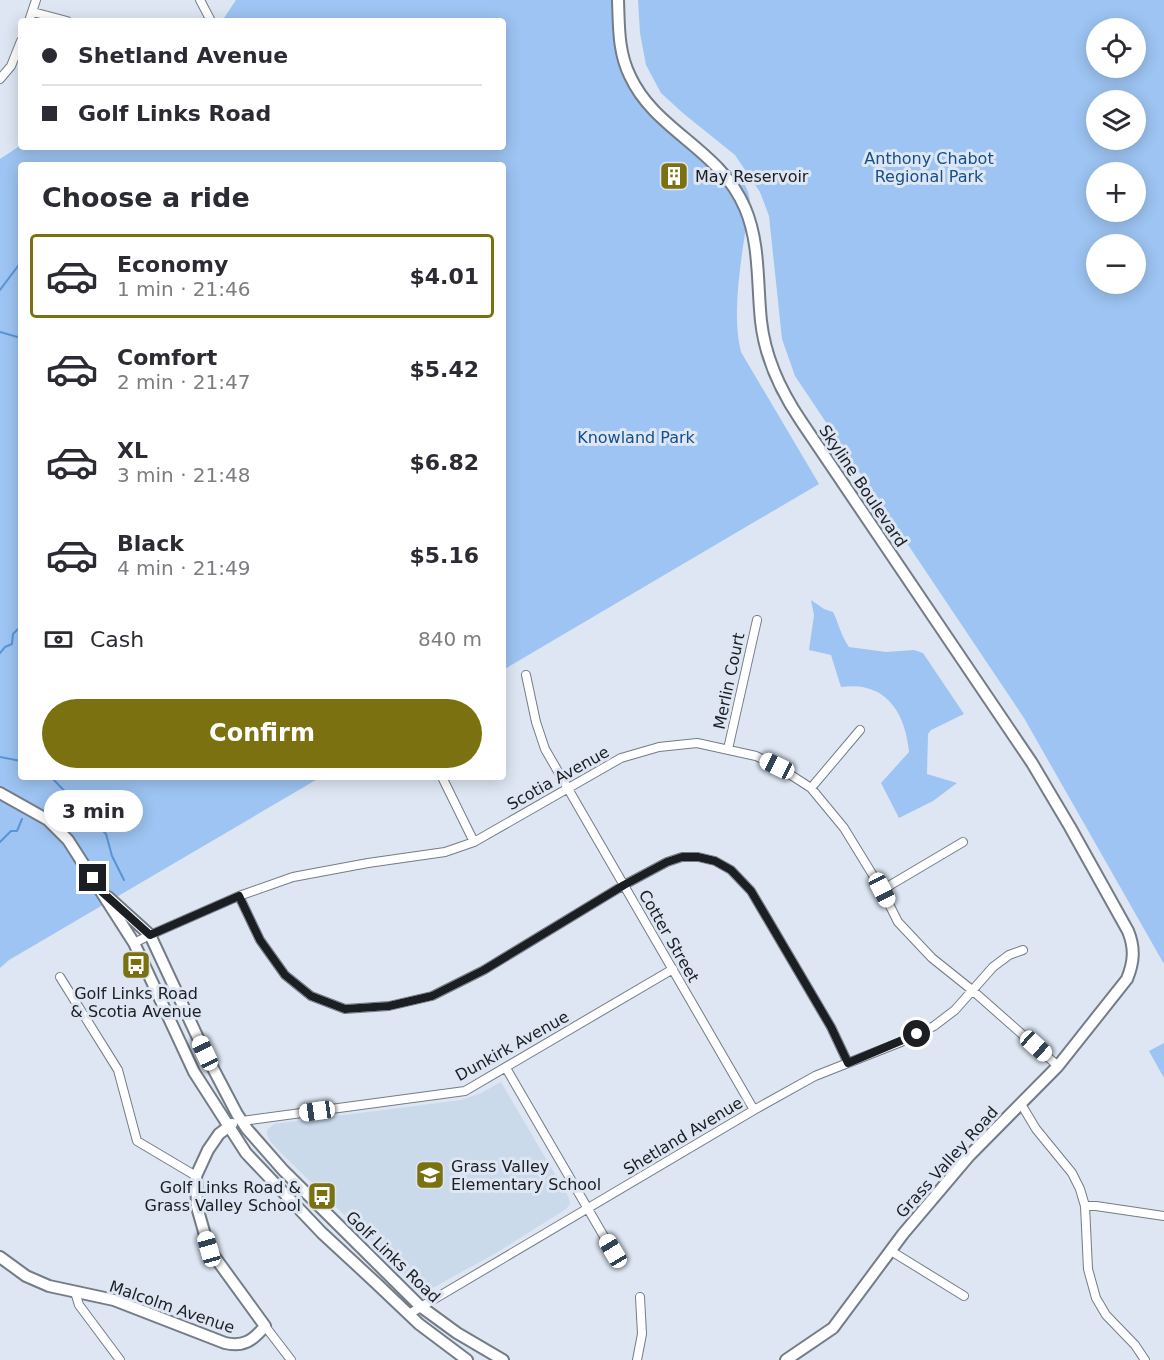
<!DOCTYPE html>
<html lang="en">
<head>
<meta charset="utf-8">
<style>
  :root { --surface:#fff; --page:#f7f7f7; --text:#2b2b33; --muted:#7c7c81; --line:#e1e1e2; --accent:#7b7111 }
  body { margin:0; font-family:"DejaVu Sans",sans-serif; background:var(--page); color:var(--text); height:100vh; display:flex; flex-direction:column; font-size:22px; white-space:nowrap }
  * { box-sizing:border-box; margin:0 }
  p { font-size:20px; color:var(--muted) }
  .icon { flex:none; width:33px; height:33px; fill:none; stroke:currentColor; stroke-width:2; stroke-linecap:round; stroke-linejoin:round }
  .map { position:relative; flex:1; overflow:hidden }
  .side { position:absolute; left:18px; top:162px; width:488px; height:618px; display:flex; flex-direction:column; background:var(--surface); border-radius:6px; box-shadow:0 3px 15px #0003 }
  .side>* { flex:none }
  .hud { position:absolute; left:18px; top:18px; width:488px; height:132px; border-radius:6px; box-shadow:0 3px 15px #0003; display:grid; align-content:center; height:132px; padding:0 24px; background:var(--surface) }
  .buttons { position:absolute; left:1086px; top:18px; display:grid; gap:12px }
  .buttons a { display:grid; place-items:center; width:60px; height:60px; border-radius:50%; background:var(--surface); box-shadow:0 3px 15px #0003; font-size:30px }
  .end { position:absolute; width:27px; height:27px; margin:-14px; border:8px solid #1b1e22; background:#fff; box-shadow:0 0 0 3px #fff }
  .from { border-radius:50% }
  .bubble { position:absolute; height:42px; border-radius:21px; background:var(--surface); box-shadow:0 3px 15px #0003; font-size:20px; font-weight:600; line-height:42px; text-align:center }
  .car { position:absolute; width:18px; height:36px; margin:-18px -9px; border-radius:8px; box-shadow:0 0 4px 2px #0007; background:linear-gradient(#fff 24%,#345 0 40%,#fff 0 76%,#345 0 86%,#fff 0) }
  .hud b { display:flex; align-items:center; gap:21px; height:57px; font-size:22px }
  .hud b+b { border-top:2px solid var(--line) }
  .hud i { width:15px; height:15px; background:var(--text) }
  ul { padding:0; list-style:none }
  li { display:flex; align-items:center; gap:18px; height:84px; margin:0 12px 9px; padding:0 12px; border:3px solid transparent; border-radius:6px }
  li div { flex:1 }
  li b { display:block; font-size:22px }
  li em { font-style:normal; font-weight:600 }
  li.selected { border-color:var(--accent) }
  li>.icon { width:54px; height:54px; stroke-width:1.5 }
  h2 { padding:0 24px; font-size:27px; line-height:72px }
  .pay { display:flex; align-items:center; gap:15px; height:66px; padding:0 24px; font-size:22px }
  .pay p { margin-inline-start:auto }
  .button { display:flex; gap:12px; margin-top:auto; padding:12px 24px }
  .button a { flex:1; height:69px; border-radius:36px; background:var(--accent); color:#fff; font-size:24px; font-weight:600; line-height:69px; text-align:center }
  .map>svg:first-child { display:block }
  .built { fill:#cbdaeb }
  .green { fill:#9dc4f2; fill-rule:evenodd }
  .lines { fill:none; stroke-linecap:round; stroke-linejoin:round }
  .stream { stroke:#5994d6; stroke-width:2 }
  .street-casing { stroke:#747c86; stroke-width:10 }
  .secondary-casing { stroke:#747c86; stroke-width:14 }
  .street { stroke:#fff; stroke-width:8 }
  .secondary { stroke:#fff; stroke-width:10 }
  .route { stroke:#1b1e22; stroke-width:8 }
  .labels { text-anchor:middle; dominant-baseline:central; stroke-width:6; stroke-linejoin:round; paint-order:stroke }
  .park-label { font-size:16px; fill:#124f8d; stroke:#dde6f2 }
  .poi-label { font-size:16px; fill:#1b1e22; stroke:#dde6f2; text-anchor:start }
  .street-label { font-size:16px; fill:#1b1e22; stroke:#dde6f2 }
</style>
</head>
<body>
<div class="map">
<svg width="1164" height="1360" viewBox="0 0 1164 1360">
  <rect width="100%" height="100%" fill="#dde6f2"/>
  <!-- built -->
  <path class="built" d="M 501,1082 L 569,1198 L 570,1204 L 566,1209 L 496,1253 L 429,1290 L 425,1290 L 415,1284 L 280,1152 L 270,1141 L 267,1134 L 267,1130 L 274,1124 L 461,1100 L 481,1093 Z"/>
  <!-- green -->
  <path class="green" d="M 236,0 L 616,0 C 617,28 628,69 643,93 C 650,103 661,111 670,119 C 683,132 696,146 710,157 C 728,171 746,174 750,200 C 744,245 730,309 741,352 L 819,484 L 503,670 L 502,165 L 21,165 L 21,777 L 321,777 L 9,960 L 0,968 L 0,159 L 21,145 L 21,147 L 502,147 L 502,21 L 222,21 Z
    M 638,0 L 1164,0 L 1164,964 L 1024,718 L 795,376 L 782,339 L 769,216 L 760,192 L 735,155 L 684,114 L 661,93 L 646,65 L 640,33 ZM 1136,28 L 1136,68 L 1096,68 L 1096,28 ZM 1136,100 L 1136,140 L 1096,140 L 1096,100 ZM 1136,172 L 1136,212 L 1096,212 L 1096,172 ZM 1136,244 L 1136,284 L 1096,284 L 1096,244 Z
    M 811,600 L 824,609 L 833,612 C 839,624 841,636 849,647 L 886,652 L 914,650 L 923,653 L 964,714 L 931,730 L 928,734 L 927,774 L 957,783 L 933,801 L 899,818 L 881,783 L 909,752 C 905,712 886,681 841,687 L 831,655 L 809,650 L 814,615 Z
    M 1164,1043 L 1164,1078 L 1149,1051 Z"/>
  <g class="lines">
    <!-- stream -->
    <path class="stream" d="M 0,290 L 21,262
      M 0,332 L 21,338
      M 0,653 L 5,647 L 12,644 L 13,634 L 21,626
      M 0,757 L 21,761
      M 51,777 L 106,834 L 112,856 L 124,880
      M 0,842 L 11,831 L 17,831 L 22,819"/>
    <!-- street casing -->
    <g class="street-casing">
      <path id="street" d="M 200,0 L 211,21
        M 33,12 L 67,21
        M 29,21 L 36,0
        M 0,79 L 11,66 L 21,41
        M 526,675 L 536,722 L 545,749 L 754,1110
        M 728,749 L 757,620
        M 442,777 L 474,842
        M 811,788 L 860,730
        M 882,890 L 963,842
        M 239,896 L 260,940 L 285,975 L 311,996 L 345,1009 L 389,1006 L 432,996 L 484,970 L 624,885 L 667,862 L 682,857 L 698,857 L 715,861 L 731,870 L 751,891 L 831,1027 L 848,1063
        M 134,943 L 150,935 L 239,896 L 293,877 L 368,863 L 445,852 L 474,842 L 621,758 L 659,747 L 697,743 L 756,756 L 777,766 L 811,788 L 844,828 L 882,890 L 898,922 L 932,958 L 972,990 L 1058,1066
        M 60,977 L 118,1070 L 137,1141 L 196,1176
        M 506,1068 L 613,1252
        M 1021,1104 L 1036,1129 L 1072,1173 L 1080,1189 L 1085,1206 L 1088,1269 L 1096,1298 L 1106,1315 L 1135,1345 L 1145,1360
        M 242,1121 L 465,1091 L 673,969
        M 1085,1206 L 1096,1206 L 1164,1216
        M 891,1251 L 964,1296
        M 75,1292 L 79,1305 L 120,1360
        M 409,1314 L 754,1110 L 815,1076 L 901,1042 L 934,1026 L 955,1010 L 993,967 L 1009,955 L 1023,950
        M 265,1326 L 291,1360
        M 637,1360 L 642,1334 L 640,1297"/>
    </g>
    <!-- secondary casing -->
    <g class="secondary-casing">
      <path id="secondary" d="M 618,0 C 619,26 618,52 630,76 C 655,131 720,149 745,208 C 760,243 757,283 761,321 C 765,358 780,390 801,421 L 1032,763 L 1070,827 L 1128,931 C 1135,948 1134,962 1127,979 L 1058,1066 L 969,1156 L 903,1234 L 833,1328 L 786,1360
        M 0,793 L 48,820 L 68,840 L 134,943 L 194,1072 L 246,1153 L 322,1233 L 376,1283 L 419,1324 L 467,1360
        M 108,897 L 150,935 L 205,1053 L 237,1114 L 247,1129 L 283,1170 L 420,1306 L 457,1333 L 503,1360
        M 0,1257 L 26,1276 L 49,1286 L 114,1300 L 225,1343 C 243,1347 253,1341 265,1326 L 209,1249 L 197,1207 L 196,1176 L 208,1150 L 219,1134 L 232,1124"/>
    </g>
    <!-- street -->
    <use href="#street" class="street"/>
    <!-- secondary -->
    <use href="#secondary" class="secondary"/>
  </g>
  <g class="lines">
    <!-- route -->
    <path class="route" d="M 93,878 L 101,891 L 150,935 L 239,896 L 260,940 L 285,975 L 311,996 L 345,1009 L 389,1006 L 432,996 L 484,970 L 624,885 L 667,862 L 682,857 L 698,857 L 715,861 L 731,870 L 751,891 L 831,1027 L 848,1063 L 917,1034"/>
  </g>
  <!-- icons -->
  <defs>
    <g id="building-square" transform="scale(1.5)"><rect x="-9" y="-9" width="18" height="18" rx="4" fill="#7b7111" stroke="#dde6f2"/><path d="M-4-6H4V6H1V3H-1V6H-4ZM-2.5-4.3h1.7v1.8h-1.7ZM.8-4.3h1.7v1.8H.8ZM-2.5-1h1.7V.8h-1.7ZM.8-1h1.7V.8H.8Z" fill="#fff"/></g>
    <g id="bus-square" transform="scale(1.5)"><rect x="-9" y="-9" width="18" height="18" rx="4" fill="#7b7111" stroke="#dde6f2"/><path d="M-5-6H5V4H4V6H2V4H-2V6H-4V4H-5ZM-3.5-4V0h7V-4ZM-3.5 1.2v1.5H-2V1.2ZM2 1.2v1.5H3.5V1.2Z" fill="#fff"/></g>
    <g id="school-square" transform="scale(1.5)"><rect x="-9" y="-9" width="18" height="18" rx="4" fill="#7b7111" stroke="#dde6f2"/><path d="M0-5L7-2L0 1L-7-2ZM-4 1L0 2.5L4 1V4Q0 6-4 4Z" fill="#fff"/></g>
  </defs>
  <g fill-rule="evenodd">
    <use href="#building-square" x="674" y="176"/>
    <use href="#bus-square" x="136" y="965"/>
    <use href="#school-square" x="430" y="1175"/>
    <use href="#bus-square" x="322" y="1196"/>
  </g>
  <g class="labels">
    <!-- park labels -->
    <g class="park-label">
      <text x="929" y="158">Anthony Chabot<tspan x="929" dy="18">Regional Park</tspan></text>
      <text x="636" y="437">Knowland Park</text>
    </g>
    <!-- poi labels -->
    <g class="poi-label">
      <text x="695" y="176">May Reservoir</text>
      <text x="136" y="993" text-anchor="middle">Golf Links Road<tspan x="136" dy="18">&amp; Scotia Avenue</tspan></text>
      <text x="451" y="1166">Grass Valley<tspan x="451" dy="18">Elementary School</tspan></text>
      <text x="301" y="1187" text-anchor="end">Golf Links Road &amp;<tspan x="301" dy="18">Grass Valley School</tspan></text>
    </g>
    <!-- street labels -->
    <g class="street-label">
      <text transform="translate(863 486) rotate(56)">Skyline Boulevard</text>
      <text transform="translate(729 681) rotate(-78)">Merlin Court</text>
      <text transform="translate(558 778) rotate(-29)">Scotia Avenue</text>
      <text transform="translate(669 936) rotate(60)">Cotter Street</text>
      <text transform="translate(512 1046) rotate(-29)">Dunkirk Avenue</text>
      <text transform="translate(683 1136) rotate(-31)">Shetland Avenue</text>
      <text transform="translate(947 1162) rotate(-48)">Grass Valley Road</text>
      <text transform="translate(393 1257) rotate(44)">Golf Links Road</text>
      <text transform="translate(172 1307) rotate(19)">Malcolm Avenue</text>
    </g>
  </g>
</svg>
<div class="buttons">
<a><svg class="icon" aria-label="locate" viewBox="0 0 24 24"><circle cx="12" cy="12" r="6"/><path d="M12 2v4M12 18v4M2 12h4M18 12h4"/></svg></a>
<a><svg class="icon" aria-label="layers" viewBox="0 0 24 24"><path d="M12 4l9 5-9 5-9-5zM3 14l9 5 9-5"/></svg></a>
<a>+</a>
<a>−</a>
</div>
<i class="end from" style="left:917px;top:1034px"></i>
<i class="end" style="left:93px;top:878px"></i>
<div class="bubble" style="left:44px;top:790px;width:99px">3 min</div>
<i class="car" style="left:777px;top:766px;rotate:296deg"></i>
<i class="car" style="left:882px;top:890px;rotate:153deg"></i>
<i class="car" style="left:1036px;top:1046px;rotate:132deg"></i>
<i class="car" style="left:205px;top:1053px;rotate:335deg"></i>
<i class="car" style="left:317px;top:1111px;rotate:262deg"></i>
<i class="car" style="left:209px;top:1249px;rotate:344deg"></i>
<i class="car" style="left:613px;top:1251px;rotate:329deg"></i>
<div class="hud">
<b><i class="from"></i>Shetland Avenue</b>
<b><i></i>Golf Links Road</b>
</div>
<section class="side">
<h2>Choose a ride</h2>
<ul>
<li class="selected"><svg class="icon" aria-label="car" viewBox="0 0 24 24"><path d="M5 17H2v-5l4-1 3-4h7l3 4 3 1v5h-3M9 17h6M6 11h13"/><circle cx="7" cy="17" r="2"/><circle cx="17" cy="17" r="2"/></svg><div><b>Economy</b><p>1 min · 21:46</p></div><em>$4.01</em></li>
<li><svg class="icon" aria-label="car" viewBox="0 0 24 24"><path d="M5 17H2v-5l4-1 3-4h7l3 4 3 1v5h-3M9 17h6M6 11h13"/><circle cx="7" cy="17" r="2"/><circle cx="17" cy="17" r="2"/></svg><div><b>Comfort</b><p>2 min · 21:47</p></div><em>$5.42</em></li>
<li><svg class="icon" aria-label="car" viewBox="0 0 24 24"><path d="M5 17H2v-5l4-1 3-4h7l3 4 3 1v5h-3M9 17h6M6 11h13"/><circle cx="7" cy="17" r="2"/><circle cx="17" cy="17" r="2"/></svg><div><b>XL</b><p>3 min · 21:48</p></div><em>$6.82</em></li>
<li><svg class="icon" aria-label="car" viewBox="0 0 24 24"><path d="M5 17H2v-5l4-1 3-4h7l3 4 3 1v5h-3M9 17h6M6 11h13"/><circle cx="7" cy="17" r="2"/><circle cx="17" cy="17" r="2"/></svg><div><b>Black</b><p>4 min · 21:49</p></div><em>$5.16</em></li>
</ul>
<div class="pay"><svg class="icon" aria-label="cash" viewBox="0 0 24 24"><path d="M3 7h18v10H3z"/><circle cx="12" cy="12" r="2"/></svg>Cash<p>840 m</p></div>
<div class="button"><a>Confirm</a></div>
</section>
</div>
</body>
</html>
